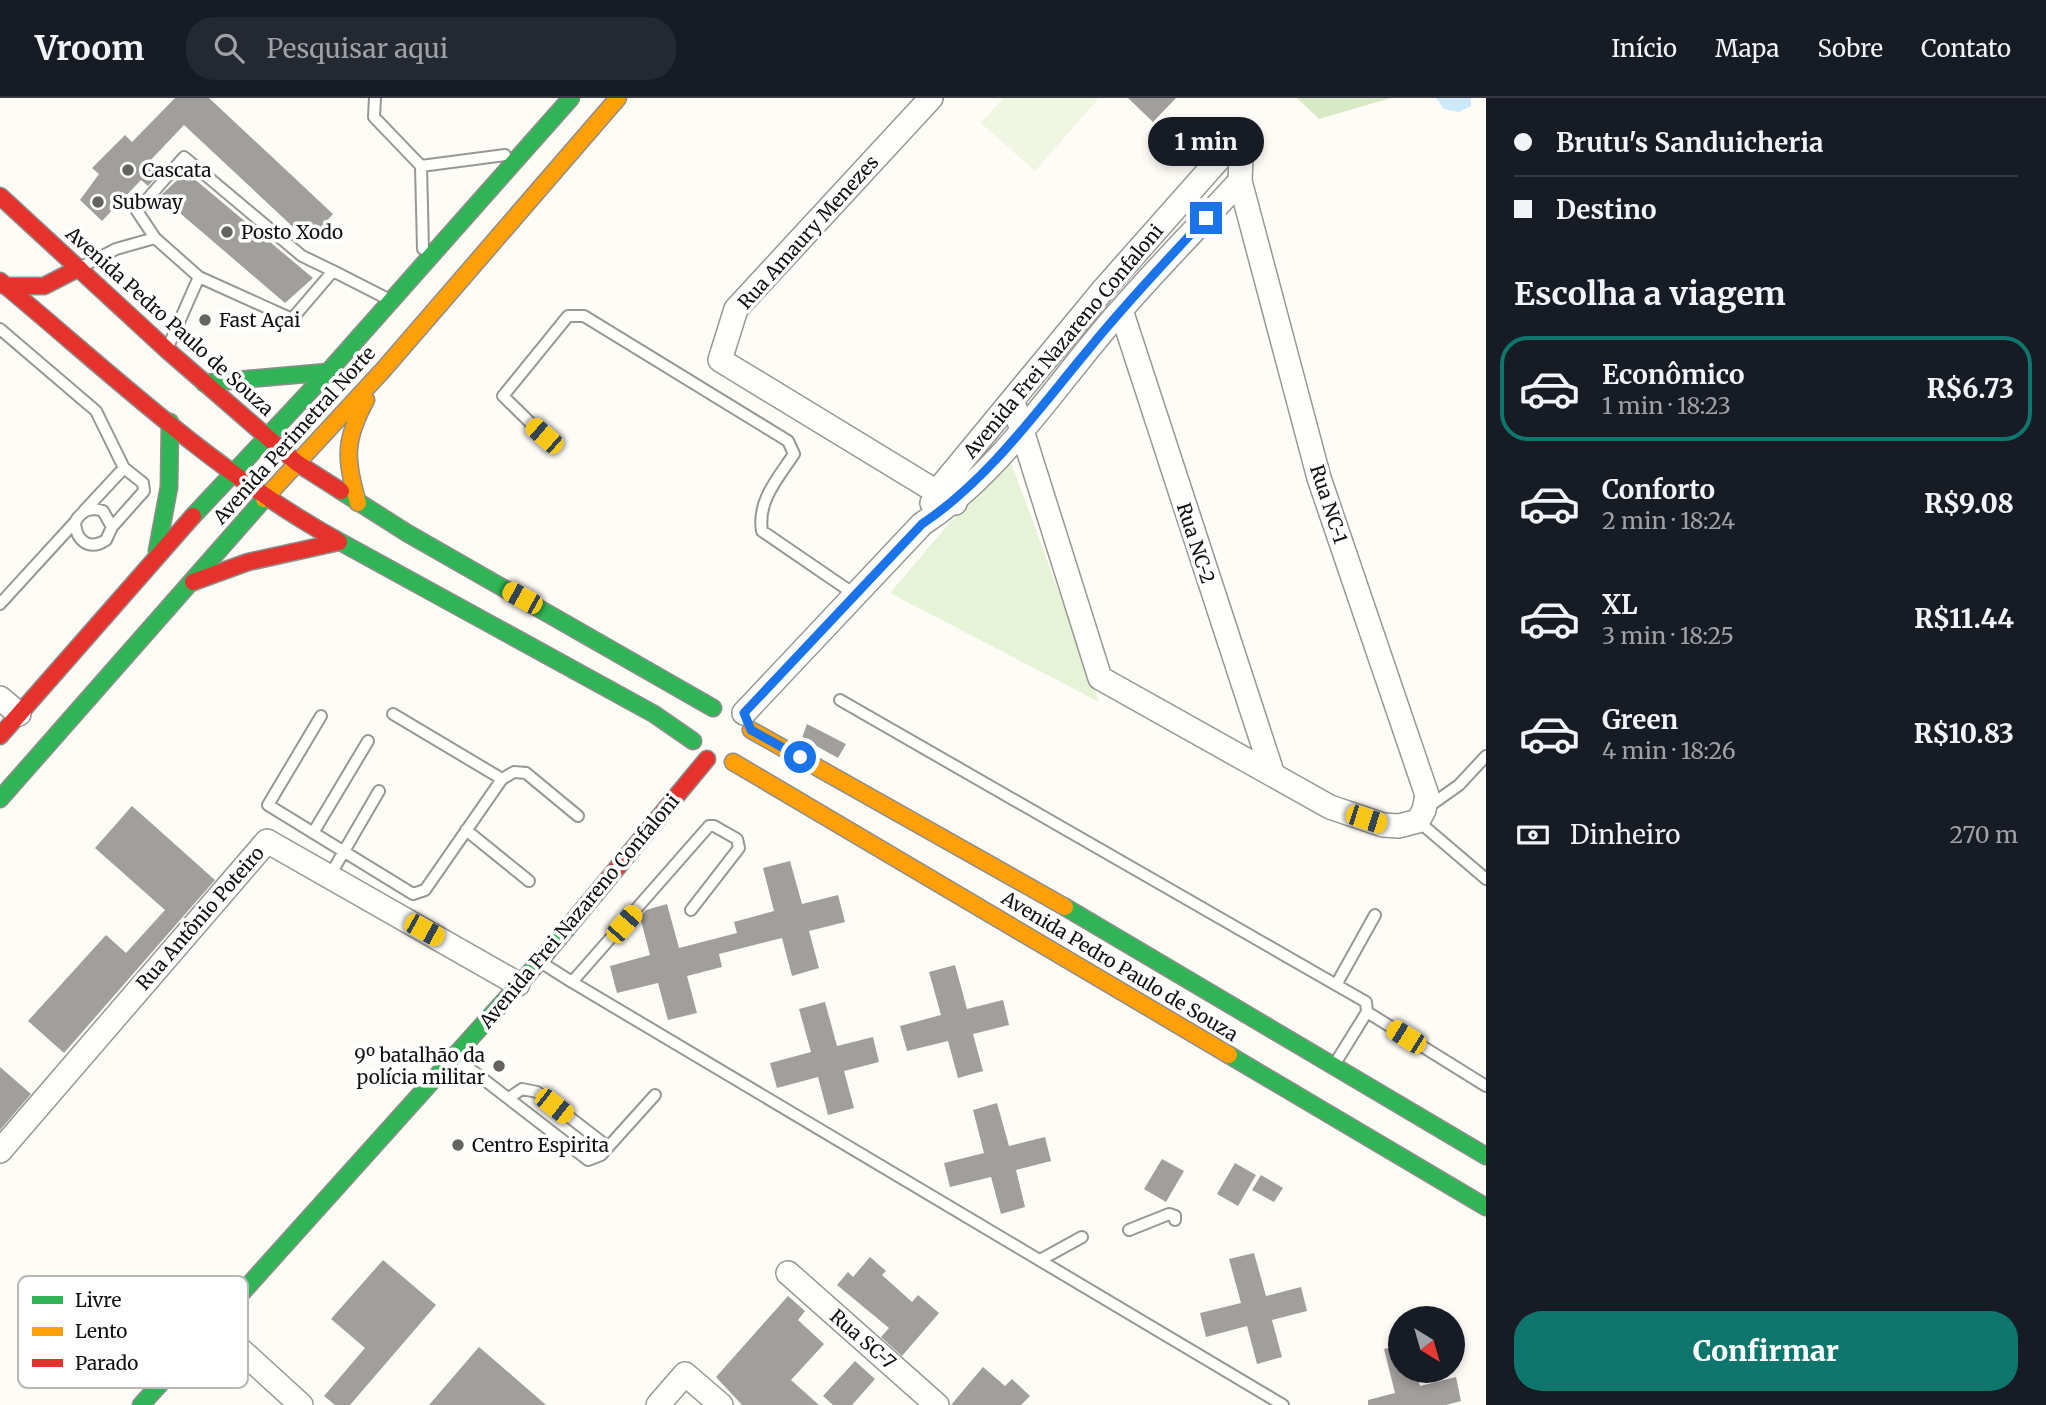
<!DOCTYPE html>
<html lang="pt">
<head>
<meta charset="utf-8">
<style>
  :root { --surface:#171b24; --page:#242831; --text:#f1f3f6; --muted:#9ea1a6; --line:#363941; --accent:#0f766e }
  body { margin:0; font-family:Merriweather,serif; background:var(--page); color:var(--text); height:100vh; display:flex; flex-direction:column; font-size:26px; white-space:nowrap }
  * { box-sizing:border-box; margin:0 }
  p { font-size:23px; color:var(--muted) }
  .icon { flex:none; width:38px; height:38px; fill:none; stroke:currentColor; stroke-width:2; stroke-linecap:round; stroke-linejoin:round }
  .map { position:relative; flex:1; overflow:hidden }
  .panel { display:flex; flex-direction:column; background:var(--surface); width:560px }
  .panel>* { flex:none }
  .top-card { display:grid; align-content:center; height:154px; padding:0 28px; background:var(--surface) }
  .needle { width:46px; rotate:143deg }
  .controls { position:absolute; left:1388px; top:1208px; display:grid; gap:14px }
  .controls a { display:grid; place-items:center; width:77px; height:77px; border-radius:50%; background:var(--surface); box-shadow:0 4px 10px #0003; font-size:35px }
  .end { position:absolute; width:32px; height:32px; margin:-16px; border:9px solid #1a73e8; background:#fff; box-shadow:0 0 0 4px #fff }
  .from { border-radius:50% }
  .bubble { position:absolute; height:49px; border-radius:24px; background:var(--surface); box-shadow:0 4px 10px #0003; font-size:23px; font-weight:800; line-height:49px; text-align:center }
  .car { position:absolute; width:21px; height:42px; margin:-21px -10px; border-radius:9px; box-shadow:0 0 5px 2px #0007; background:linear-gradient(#f5c518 24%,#345 0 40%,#f5c518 0 76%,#345 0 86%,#f5c518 0) }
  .top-card b { display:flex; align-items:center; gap:24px; height:66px; font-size:26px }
  .top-card b+b { border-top:2px solid var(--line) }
  .top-card i { width:18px; height:18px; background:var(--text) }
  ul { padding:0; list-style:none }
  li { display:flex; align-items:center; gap:21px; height:105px; margin:0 14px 10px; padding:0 14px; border:4px solid transparent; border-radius:28px }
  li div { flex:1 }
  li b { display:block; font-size:26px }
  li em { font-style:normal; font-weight:800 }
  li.current { border-color:var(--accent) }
  li>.icon { width:63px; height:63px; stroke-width:1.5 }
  h2 { padding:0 28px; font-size:32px; line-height:84px }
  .pay { display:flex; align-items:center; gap:18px; height:77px; padding:0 28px; font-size:26px }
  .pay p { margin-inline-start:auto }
  .cta { display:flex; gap:14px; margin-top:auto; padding:14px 28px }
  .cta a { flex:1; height:80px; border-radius:28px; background:var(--accent); color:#fff; font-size:28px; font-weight:800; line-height:80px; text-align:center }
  header { display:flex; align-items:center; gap:42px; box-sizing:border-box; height:98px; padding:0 35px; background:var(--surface); border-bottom:2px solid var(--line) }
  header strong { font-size:33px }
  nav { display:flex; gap:38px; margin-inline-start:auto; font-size:24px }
  .search { width:490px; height:63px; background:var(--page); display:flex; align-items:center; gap:18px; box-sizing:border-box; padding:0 24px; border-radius:28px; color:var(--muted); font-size:26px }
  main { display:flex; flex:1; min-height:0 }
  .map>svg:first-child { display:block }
  .green { fill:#e7f3d7 }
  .forest { fill:#d8eac5 }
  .pitch { fill:#f0f6e1 }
  .water { fill:#cde8f7 }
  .building { fill:#a19f9c }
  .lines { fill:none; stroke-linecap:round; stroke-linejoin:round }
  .lane-casing { stroke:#979795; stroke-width:14 }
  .street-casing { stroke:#979795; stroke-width:26 }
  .fast-casing { stroke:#8e8d8b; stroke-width:19 }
  .slow-casing { stroke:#8e8d8b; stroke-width:19 }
  .jam-casing { stroke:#8e8d8b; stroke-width:19 }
  .lane { stroke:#fffffe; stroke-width:10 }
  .street { stroke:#fffffe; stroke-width:23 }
  .fast { stroke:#30b455; stroke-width:16 }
  .slow { stroke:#ff9f0a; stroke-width:16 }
  .jam { stroke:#e5322d; stroke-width:16 }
  .route { stroke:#1a73e8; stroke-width:9 }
  .poi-dot { fill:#646362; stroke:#fff; stroke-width:2.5 }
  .labels { text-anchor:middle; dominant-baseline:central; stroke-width:7; stroke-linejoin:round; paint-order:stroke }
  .poi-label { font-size:19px; fill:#111; stroke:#fff; text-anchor:start }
  .street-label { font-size:19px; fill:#111; stroke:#fff }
  .key { fill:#fff; stroke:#b8b8b8; stroke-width:2 }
  .key-label { font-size:19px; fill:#111 }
</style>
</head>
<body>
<header>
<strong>Vroom</strong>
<div class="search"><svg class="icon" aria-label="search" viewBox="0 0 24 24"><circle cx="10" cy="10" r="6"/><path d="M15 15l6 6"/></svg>Pesquisar aqui</div>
<nav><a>Início</a><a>Mapa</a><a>Sobre</a><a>Contato</a></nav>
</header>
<main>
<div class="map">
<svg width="1486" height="1307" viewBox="0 0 1486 1307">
  <rect width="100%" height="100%" fill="#fdfcf7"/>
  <!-- green -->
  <path class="green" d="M 1008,356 L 1099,604 L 890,495 Z"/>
  <!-- forest -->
  <path class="forest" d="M 1297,0 L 1391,0 L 1319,21 Z"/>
  <!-- pitch -->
  <path class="pitch" d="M 1003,0 L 1099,0 L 1035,73 L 981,25 Z"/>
  <!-- water -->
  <path class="water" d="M 1436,0 L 1471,0 L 1471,8 L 1459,14 L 1444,11 Z"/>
  <!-- building -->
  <path class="building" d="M 175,0 L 209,0 L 333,116 L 308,143 L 184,27 L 146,67 L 158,77 L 148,88 L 141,82 L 102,123 L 80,102 L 99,76 L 92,70 L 125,37 L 132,44 Z
    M 1128,0 L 1176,0 L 1153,24 Z
    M 1189,27 L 1200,36 L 1184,56 L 1173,47 Z
    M 186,74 L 313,180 L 285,205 L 160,98 Z
    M 807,626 L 846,646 L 838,660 L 802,640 Z
    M 132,708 L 215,782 L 64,955 L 28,923 L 106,837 L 126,855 L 165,812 L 95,750 Z
    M 790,763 L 802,806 L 838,797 L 845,824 L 809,833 L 819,870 L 792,878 L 782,840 L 719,856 L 722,869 L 687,878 L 697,915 L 668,922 L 658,885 L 617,895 L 610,868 L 650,857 L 640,819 L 646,812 L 667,806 L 679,850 L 737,835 L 734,824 L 774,813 L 763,770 Z
    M 955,867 L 967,911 L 1003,902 L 1009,927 L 973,936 L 983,973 L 958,980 L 948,943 L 907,953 L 900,928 L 941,917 L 929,874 Z
    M 825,904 L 837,948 L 873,939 L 879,964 L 844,973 L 854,1010 L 828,1017 L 818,979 L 777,990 L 770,965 L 811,954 L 799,911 Z
    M 0,969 L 31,996 L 0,1032 Z
    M 997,1005 L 1009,1048 L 1045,1039 L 1051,1063 L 1016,1072 L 1025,1109 L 1001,1116 L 991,1079 L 950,1089 L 944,1065 L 984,1055 L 973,1012 Z
    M 1162,1061 L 1184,1073 L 1166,1104 L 1144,1091 Z
    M 1235,1065 L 1256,1077 L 1238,1108 L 1217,1096 Z
    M 1261,1077 L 1283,1090 L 1274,1104 L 1252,1092 Z
    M 1254,1155 L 1266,1198 L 1301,1189 L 1307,1213 L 1272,1222 L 1282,1259 L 1257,1266 L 1247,1228 L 1206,1239 L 1200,1215 L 1241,1205 L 1229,1161 Z
    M 870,1159 L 886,1173 L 882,1177 L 912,1204 L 918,1197 L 939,1215 L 902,1258 L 881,1239 L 889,1230 L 837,1187 L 848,1174 L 853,1179 Z
    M 383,1162 L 436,1207 L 350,1307 L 335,1307 L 324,1298 L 365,1250 L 331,1221 Z
    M 788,1198 L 805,1213 L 798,1222 L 824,1246 L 791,1282 L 819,1307 L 742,1307 L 716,1279 Z
    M 1400,1247 L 1400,1272 L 1415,1272 L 1420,1288 L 1456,1279 L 1461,1303 L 1446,1307 L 1368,1307 L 1368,1302 L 1395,1295 L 1384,1251 Z
    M 479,1249 L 546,1307 L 429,1307 Z
    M 855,1263 L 875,1281 L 852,1307 L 833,1307 L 823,1298 Z
    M 983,1269 L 1005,1288 L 1012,1281 L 1030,1298 L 1021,1307 L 951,1307 Z"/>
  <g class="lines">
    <!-- lane casing -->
    <g class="lane-casing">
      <path id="lane" d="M 375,0 L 374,19 L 421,68 L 423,151
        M 421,68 L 505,57
        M 83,168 L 116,151 L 155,140
        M 199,179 L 292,221 L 333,173 L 386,200
        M 0,231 L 96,313 L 124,370
        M 168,249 L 199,179 L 155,140 L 137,113 L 184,59 L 302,158 L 333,173
        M 544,338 L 503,298 L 568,218 L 584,218 L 788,343 L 794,356 C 778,380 757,403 762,433 L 857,498
        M 84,413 L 124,370 L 143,385 L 144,393 L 112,429 L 106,442 C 89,453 76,443 75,424 C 82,412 90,409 103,413 L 112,429
        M 0,506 L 75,424
        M 840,602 L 1366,904 L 1367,914 L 1336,964
        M 321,618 L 268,707 L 413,796 L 425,792 L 502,681 L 393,616
        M 502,681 L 514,674 L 526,675 L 578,718
        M 1428,709 L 1459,687 L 1486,658
        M 1418,723 L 1486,781
        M 466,732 L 529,783
        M 313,735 L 368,643
        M 329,779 L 379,693
        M 691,812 L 739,750 L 737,741 L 714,728 L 709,728 L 572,884 L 1283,1307
        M 542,865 L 572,884
        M 1336,887 L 1375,817
        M 1367,914 L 1486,988
        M 456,960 L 588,1062 L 601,1057 L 655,997
        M 509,1000 L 522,991 L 537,994 L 608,1049
        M 1129,1132 L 1169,1116 L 1175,1118 L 1175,1122
        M 1042,1161 L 1082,1139"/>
    </g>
    <!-- street casing -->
    <g class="street-casing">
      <path id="street" d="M 931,0 L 736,211 L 720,262 L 955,405
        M 1121,212 L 1273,677
        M 1013,304 L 1100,580 L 1330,709 L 1383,727 L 1399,728 L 1418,723 L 1424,712 L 1427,697 L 1319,380 L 1240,83 L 1242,35
        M 932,405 L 938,392 L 1103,192 L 1242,35
        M 0,600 L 19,616
        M 744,615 L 922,426 C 1003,373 1057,284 1121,212 C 1159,168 1201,126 1240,83
        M 0,1053 L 267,743 L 518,886
        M 788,1175 L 937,1307
        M 211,1225 L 301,1307
        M 658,1307 L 685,1276 L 721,1307"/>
    </g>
    <!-- fast casing -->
    <g class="fast-casing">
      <path id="fast" d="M 204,285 L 328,274
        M 341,393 L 407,435 L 713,610
        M 193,418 L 328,274 L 571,0
        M 335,441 L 654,616 L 693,643
        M 157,453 L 169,389 L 170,324
        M 0,701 L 264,401
        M 1065,809 L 1486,1058
        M 1229,957 L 1486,1109
        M 141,1307 L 540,863 L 603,787"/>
    </g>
    <!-- slow casing -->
    <g class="slow-casing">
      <path id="slow" d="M 264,401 L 384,271 L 618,0
        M 358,405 C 345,362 344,342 366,302
        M 751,632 L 1065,809
        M 733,664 L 1229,957"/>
    </g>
    <!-- jam casing -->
    <g class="jam-casing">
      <path id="jam" d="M 0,98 L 167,252 L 297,365 L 341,393
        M 0,183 C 105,270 215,375 335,441
        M 5,188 L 44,188 L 79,170
        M 193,484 L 248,464 L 339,444
        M 0,638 L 193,418
        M 603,787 L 707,661"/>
    </g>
    <!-- lane -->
    <use href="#lane" class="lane"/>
    <!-- street -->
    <use href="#street" class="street"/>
    <!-- fast -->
    <use href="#fast" class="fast"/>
    <!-- slow -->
    <use href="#slow" class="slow"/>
    <!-- jam -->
    <use href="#jam" class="jam"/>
  </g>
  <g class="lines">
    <!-- route -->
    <path class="route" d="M 800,659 L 751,632 L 744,615 L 922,426 C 988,382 1037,313 1088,252 C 1125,206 1166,163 1206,120"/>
  </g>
  <!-- markers -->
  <g class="poi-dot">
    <circle cx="128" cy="72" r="7"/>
    <circle cx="98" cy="104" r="7"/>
    <circle cx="227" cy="134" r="7"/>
    <circle cx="205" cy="222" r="7"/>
    <circle cx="499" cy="968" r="7"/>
    <circle cx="458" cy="1047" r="7"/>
  </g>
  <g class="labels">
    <!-- poi labels -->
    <g class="poi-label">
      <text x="142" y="72">Cascata</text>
      <text x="112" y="104">Subway</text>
      <text x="241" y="134">Posto Xodo</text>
      <text x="219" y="222">Fast Açai</text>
      <text x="485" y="957" text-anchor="end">9º batalhão da<tspan x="485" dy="22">polícia militar</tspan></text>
      <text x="472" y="1047">Centro Espirita</text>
    </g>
    <!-- street labels -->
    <g class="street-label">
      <text transform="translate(808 134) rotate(-48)">Rua Amaury Menezes</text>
      <text transform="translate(170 223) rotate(42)">Avenida Pedro Paulo de Souza</text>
      <text transform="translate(1063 243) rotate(-50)">Avenida Frei Nazareno Confaloni</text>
      <text transform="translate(294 337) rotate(-48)">Avenida Perimetral Norte</text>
      <text transform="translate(1329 406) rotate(72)">Rua NC-1</text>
      <text transform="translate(1196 445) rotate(72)">Rua NC-2</text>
      <text transform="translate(579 813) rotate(-50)">Avenida Frei Nazareno Confaloni</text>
      <text transform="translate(200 820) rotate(-49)">Rua Antônio Poteiro</text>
      <text transform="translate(1120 868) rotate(31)">Avenida Pedro Paulo de Souza</text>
      <text transform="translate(863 1241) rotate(41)">Rua SC-7</text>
    </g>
  </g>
  <!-- legend -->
  <rect x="18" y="1178" width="230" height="112" rx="10" class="key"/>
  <rect x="32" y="1198" width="31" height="8" fill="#30b455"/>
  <rect x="32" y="1229" width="31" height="9" fill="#ff9f0a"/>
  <rect x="32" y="1261" width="31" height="8" fill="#e5322d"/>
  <g class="key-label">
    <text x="75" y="1209">Livre</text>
    <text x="75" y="1240">Lento</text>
    <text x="75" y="1272">Parado</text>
  </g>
</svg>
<div class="controls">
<a><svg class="needle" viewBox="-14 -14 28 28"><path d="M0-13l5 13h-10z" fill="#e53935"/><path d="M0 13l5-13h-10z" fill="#9ea1a6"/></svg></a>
</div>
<i class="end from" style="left:800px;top:659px"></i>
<i class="end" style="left:1206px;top:120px"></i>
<div class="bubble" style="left:1148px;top:19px;width:116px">1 min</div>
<i class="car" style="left:544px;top:338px;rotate:311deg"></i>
<i class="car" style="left:522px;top:500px;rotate:299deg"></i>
<i class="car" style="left:1366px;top:721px;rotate:108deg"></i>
<i class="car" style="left:624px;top:826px;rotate:41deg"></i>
<i class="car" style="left:424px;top:832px;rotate:119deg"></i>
<i class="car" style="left:1406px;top:939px;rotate:302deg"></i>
<i class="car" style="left:554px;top:1008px;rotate:128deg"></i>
</div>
<section class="panel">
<div class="top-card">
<b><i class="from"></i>Brutu's Sanduicheria</b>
<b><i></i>Destino</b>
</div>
<h2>Escolha a viagem</h2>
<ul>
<li class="current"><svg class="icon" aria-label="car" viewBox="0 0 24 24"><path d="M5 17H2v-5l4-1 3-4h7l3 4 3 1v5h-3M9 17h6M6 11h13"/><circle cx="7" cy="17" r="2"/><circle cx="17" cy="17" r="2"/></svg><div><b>Econômico</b><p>1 min · 18:23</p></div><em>R$6.73</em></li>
<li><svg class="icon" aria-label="car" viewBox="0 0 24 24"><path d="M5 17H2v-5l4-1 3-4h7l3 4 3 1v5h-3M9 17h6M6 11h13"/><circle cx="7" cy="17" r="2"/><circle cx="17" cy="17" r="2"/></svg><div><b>Conforto</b><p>2 min · 18:24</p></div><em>R$9.08</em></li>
<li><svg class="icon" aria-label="car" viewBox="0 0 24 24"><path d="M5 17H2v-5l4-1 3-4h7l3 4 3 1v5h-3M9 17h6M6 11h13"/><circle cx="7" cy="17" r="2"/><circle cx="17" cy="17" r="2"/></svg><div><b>XL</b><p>3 min · 18:25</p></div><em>R$11.44</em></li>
<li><svg class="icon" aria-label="car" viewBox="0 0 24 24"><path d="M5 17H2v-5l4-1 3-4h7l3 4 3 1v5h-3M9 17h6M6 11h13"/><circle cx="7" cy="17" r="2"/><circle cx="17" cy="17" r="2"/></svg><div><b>Green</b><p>4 min · 18:26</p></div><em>R$10.83</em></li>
</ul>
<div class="pay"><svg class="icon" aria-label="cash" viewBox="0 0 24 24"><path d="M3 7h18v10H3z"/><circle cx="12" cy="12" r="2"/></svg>Dinheiro<p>270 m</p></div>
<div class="cta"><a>Confirmar</a></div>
</section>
</main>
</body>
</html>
